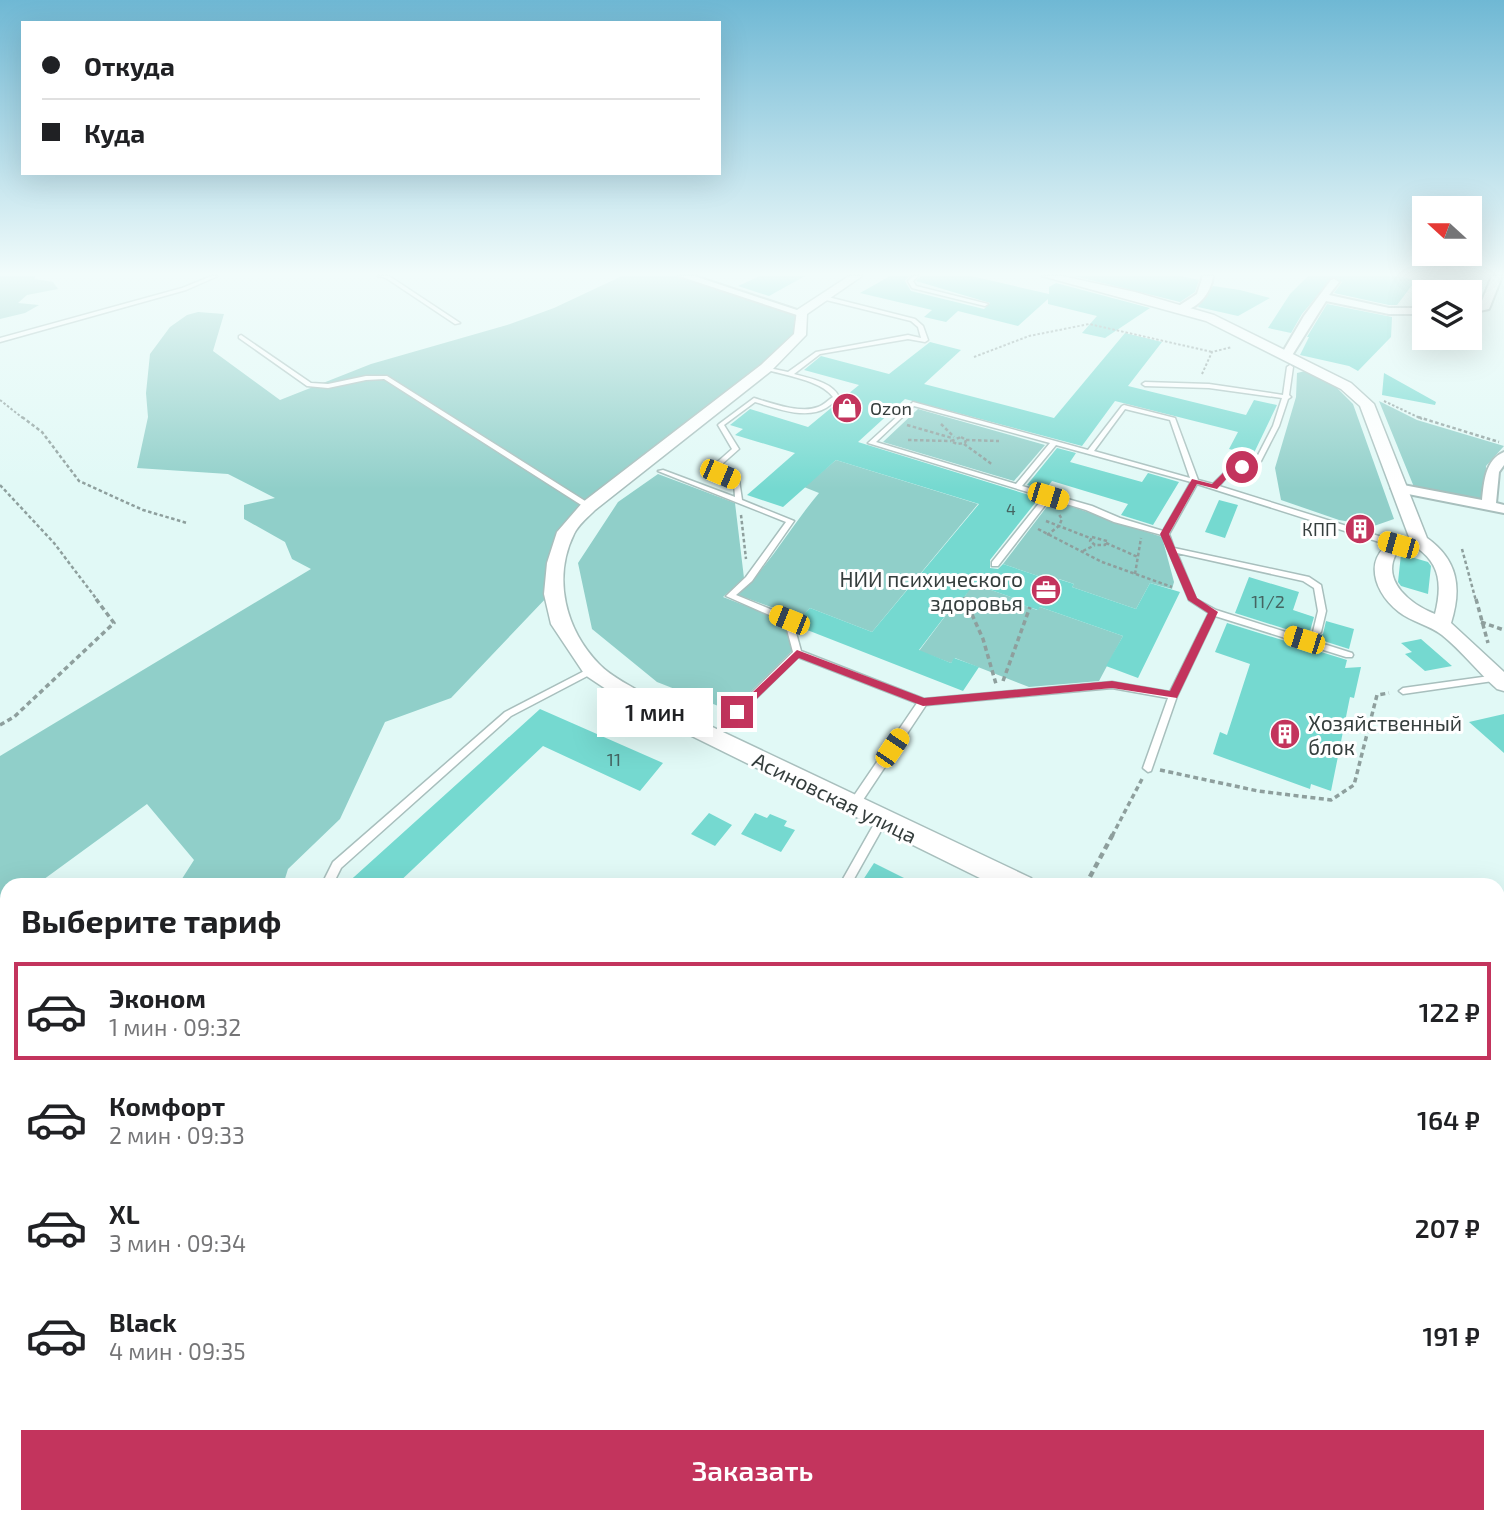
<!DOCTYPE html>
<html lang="ru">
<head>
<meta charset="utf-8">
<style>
  :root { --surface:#fff; --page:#f2f2f2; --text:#202124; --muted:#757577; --line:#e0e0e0; --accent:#c3345d }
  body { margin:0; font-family:"Exo 2",sans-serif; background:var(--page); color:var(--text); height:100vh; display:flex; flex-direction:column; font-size:26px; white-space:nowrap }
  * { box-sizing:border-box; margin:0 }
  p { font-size:23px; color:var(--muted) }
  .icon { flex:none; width:38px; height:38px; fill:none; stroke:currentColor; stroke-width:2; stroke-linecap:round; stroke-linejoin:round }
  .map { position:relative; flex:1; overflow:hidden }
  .panel { position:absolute; left:0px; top:878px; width:1505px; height:646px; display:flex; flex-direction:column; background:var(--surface); border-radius:21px 21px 0 0; box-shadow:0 7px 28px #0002 }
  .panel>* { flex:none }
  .top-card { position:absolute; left:21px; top:21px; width:700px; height:154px; border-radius:0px; box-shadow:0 7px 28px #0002; display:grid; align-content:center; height:154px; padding:0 21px; background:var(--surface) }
  .needle { width:46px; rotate:291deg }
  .controls { position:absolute; left:1412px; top:196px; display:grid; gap:14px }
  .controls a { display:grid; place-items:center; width:70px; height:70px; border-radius:0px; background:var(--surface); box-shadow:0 7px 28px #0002; font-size:35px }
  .end { position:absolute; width:32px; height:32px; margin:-16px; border:9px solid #c3345d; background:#fff; box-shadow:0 0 0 4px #fff }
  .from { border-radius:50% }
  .bubble { position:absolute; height:49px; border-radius:0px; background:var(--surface); box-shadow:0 7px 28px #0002; font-size:23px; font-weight:600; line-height:49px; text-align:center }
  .car { position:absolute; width:21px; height:42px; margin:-21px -10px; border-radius:9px; box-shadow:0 0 5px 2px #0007; background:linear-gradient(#f5c518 24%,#345 0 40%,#f5c518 0 76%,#345 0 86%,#f5c518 0) }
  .top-card b { display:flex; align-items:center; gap:24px; height:66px; font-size:26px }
  .top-card b+b { border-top:2px solid var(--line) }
  .top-card i { width:18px; height:18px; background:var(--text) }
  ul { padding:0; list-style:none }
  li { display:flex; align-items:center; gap:21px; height:98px; margin:0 14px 10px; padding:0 7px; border:4px solid transparent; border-radius:0px }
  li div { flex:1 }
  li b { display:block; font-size:26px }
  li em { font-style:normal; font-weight:600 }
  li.selected { border-color:var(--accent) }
  li>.icon { width:63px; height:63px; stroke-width:1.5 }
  h2 { padding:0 21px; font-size:32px; line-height:84px }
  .action { display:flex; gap:14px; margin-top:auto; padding:14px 21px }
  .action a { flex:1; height:80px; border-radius:0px; background:var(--accent); color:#fff; font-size:28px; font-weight:600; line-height:80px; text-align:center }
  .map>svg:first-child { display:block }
  .green { fill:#90cfc9 }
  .building { fill:#75d9d0 }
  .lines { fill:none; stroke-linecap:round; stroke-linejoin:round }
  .service-casing { stroke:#a8bfbd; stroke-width:3 }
  .minor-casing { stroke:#a8bfbd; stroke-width:4 }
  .tertiary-casing { stroke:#a8bfbd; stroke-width:3 }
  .path-far4 { stroke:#8e9f9d; stroke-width:2; stroke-dasharray:2.5 2; stroke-linecap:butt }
  .path-far3 { stroke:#8e9f9d; stroke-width:2.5; stroke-dasharray:3.5 2.5; stroke-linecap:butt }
  .path-far2 { stroke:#8e9f9d; stroke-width:3.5; stroke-dasharray:5 3.5; stroke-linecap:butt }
  .path-far1 { stroke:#8e9f9d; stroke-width:4.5; stroke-dasharray:6 4.5; stroke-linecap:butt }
  .path { stroke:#8e9f9d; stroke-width:5; stroke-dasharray:8 5; stroke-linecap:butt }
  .service { fill:#fff; fill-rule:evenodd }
  .minor { fill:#fff; fill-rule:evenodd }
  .tertiary { fill:#fff; fill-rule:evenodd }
  .route { fill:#c3345d }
  .labels { text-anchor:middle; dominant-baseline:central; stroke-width:6; stroke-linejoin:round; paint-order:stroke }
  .far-number-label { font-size:16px; fill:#456562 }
  .far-poi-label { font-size:18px; fill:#353e3d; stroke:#fff; text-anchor:start }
  .number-label { font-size:18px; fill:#456562 }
  .poi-label { font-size:21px; fill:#353e3d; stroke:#fff; text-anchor:end }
  .street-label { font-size:21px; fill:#353e3d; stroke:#fff }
</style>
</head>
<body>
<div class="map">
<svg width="1504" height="1524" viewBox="0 0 1504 1524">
  <rect width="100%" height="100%" fill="#e1f9f6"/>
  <!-- green -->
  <path class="green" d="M 0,276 L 35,276 L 35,279 L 53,282 L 58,289 L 27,295 L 18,303 L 39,305 L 25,313 L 0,319 Z
    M 622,276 L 679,276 L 797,314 L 794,334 L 760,366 L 584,505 L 549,595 L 451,698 L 385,722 L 340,819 L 288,869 L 283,885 L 178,885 L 194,860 L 147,804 L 36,885 L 7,886 L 7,907 L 0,912 L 0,756 L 311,569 L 292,559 L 285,542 L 244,519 L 244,505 L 275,498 L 228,474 L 137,468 L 148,417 L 146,393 L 150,354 L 170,327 L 187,315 L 198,312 L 224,314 L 213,351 L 280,400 L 371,364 L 507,325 L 554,308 Z
    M 1305,371 L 1336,387 L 1353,404 L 1394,519 L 1374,526 L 1339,520 L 1281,500 L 1275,468 L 1296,397 L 1297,373 Z
    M 1379,401 L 1417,420 L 1504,446 L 1486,466 L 1485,501 L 1414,487 Z
    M 918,409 L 1045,445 L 1014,481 L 883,442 Z
    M 836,460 L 978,504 L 872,632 L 810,608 L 801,618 L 738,595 C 770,565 791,526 819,493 L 804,487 Z
    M 658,474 L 735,503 L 744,578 L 723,597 L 785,621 L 793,650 L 731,711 L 657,682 L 592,629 L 578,563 L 618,502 Z
    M 1052,500 L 1162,537 L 1174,582 L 1172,589 L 1150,583 L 1136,609 L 1072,587 L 1074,584 L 1059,579 L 1056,582 L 1003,564 Z
    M 957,578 L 1022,601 L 1021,604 L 1037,610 L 1040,607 L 1123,636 L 1099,681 L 1029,687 L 955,658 L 951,663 L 919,651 L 958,599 L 962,600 L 967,593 Z
    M 7,1441 L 7,1517 L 141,1517 L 150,1524 L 0,1524 L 0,1448 Z
    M 1108,1517 L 1435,1517 L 1446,1524 L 1118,1524 Z"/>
  <!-- building -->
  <path class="building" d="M 760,276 L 805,276 L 769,296 L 738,286 Z
    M 890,276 L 909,276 L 905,281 L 911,291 L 984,309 L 990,303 L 916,281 L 921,276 L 971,276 L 1049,294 L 1049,287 L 1056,283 L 1150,308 L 1105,338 L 1082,333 L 1097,316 L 1048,304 L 1048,299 L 1018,326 L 958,311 L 946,322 L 924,317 L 932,310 L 860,293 Z
    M 1074,276 L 1181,276 L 1199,280 L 1195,292 L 1180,302 Z
    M 1308,276 L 1397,276 L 1416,280 L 1397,305 L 1389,305 L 1334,293 L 1342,282 L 1333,277 L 1302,314 L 1291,333 L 1268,328 L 1290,294 Z
    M 1213,286 L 1240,290 L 1270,298 L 1238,316 L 1198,307 Z
    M 1327,304 L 1392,317 L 1391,337 L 1358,371 L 1349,366 L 1300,355 L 1309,337 L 1307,337 Z
    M 1125,333 L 1162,342 L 1128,386 L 1246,415 L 1254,400 L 1277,405 L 1253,455 L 1229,449 L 1238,432 L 1115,401 L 1082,446 L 905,399 L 858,442 L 1039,498 L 990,560 L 990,568 L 998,569 L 1003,564 L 1056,582 L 1058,579 L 1074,584 L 1072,587 L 1136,609 L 1150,583 L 1180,592 L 1138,678 L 1106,666 L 1123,636 L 1040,607 L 1038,610 L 1020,604 L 1022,601 L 974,584 L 962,600 L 958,599 L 919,650 L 951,663 L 954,658 L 979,667 L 963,691 L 797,626 L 796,623 L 810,608 L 872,632 L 979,504 L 836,460 L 783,507 L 747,495 L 795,453 L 735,435 L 743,429 L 730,425 L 750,409 L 808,427 L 859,385 L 804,370 L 821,356 L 889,374 L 930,342 L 961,350 L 924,384 L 1054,418 Z
    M 1384,373 L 1436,402 L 1435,405 L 1382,395 Z
    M 1057,448 L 1076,453 L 1070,462 L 1142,482 L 1148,473 L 1179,482 L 1153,525 L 1121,515 L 1128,504 L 1052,481 L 1045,490 L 1027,485 Z
    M 1219,500 L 1238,505 L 1225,538 L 1205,532 Z
    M 1401,554 L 1428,562 L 1431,566 L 1428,594 L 1401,586 L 1398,582 Z
    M 1249,577 L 1299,592 L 1293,610 L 1314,617 L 1310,631 L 1315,637 L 1323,634 L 1326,621 L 1354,629 L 1349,649 L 1235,613 Z
    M 1227,623 L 1347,660 L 1345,668 L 1361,667 L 1354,698 L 1350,697 L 1331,791 L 1311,784 L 1310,789 L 1213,754 L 1220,732 L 1227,735 L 1250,664 L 1215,652 Z
    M 1421,639 L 1452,666 L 1425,671 L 1405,654 L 1412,652 L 1401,643 Z
    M 540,709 L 663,763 L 640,791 L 543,746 L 395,886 L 344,886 Z
    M 1504,714 L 1504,753 L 1469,722 Z
    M 709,813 L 732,825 L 715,846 L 691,834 Z
    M 755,813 L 767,818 L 770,814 L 787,821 L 784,826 L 795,830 L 781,852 L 741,834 Z
    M 874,863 L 920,886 L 859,886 Z"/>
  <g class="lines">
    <!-- service casing -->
    <g class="service-casing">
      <path id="service" d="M 212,276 L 218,276 L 186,290 L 0,342 L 0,338 L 182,288 Z
        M 378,276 L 389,276 L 460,323 L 455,324 L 386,278 Z
        M 913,276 L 918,276 L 913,281 L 916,286 L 988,304 L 985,306 L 912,288 L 908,281 Z
        M 824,296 L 915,319 L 923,326 L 928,340 L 925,342 L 908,339 L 820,354 L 794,374 C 808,378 833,382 839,397 C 835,401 831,405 826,408 C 806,420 775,408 755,402 L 724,425 L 739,449 L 721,465 L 723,473 L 739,480 L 742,500 L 794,521 L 752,581 L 736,595 L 792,618 L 801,651 L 924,699 L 1112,682 L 1170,692 L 1209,613 L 1189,600 L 1162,535 L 1114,522 L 1086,510 L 1050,499 L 998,566 L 992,566 L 992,562 L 1044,497 L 868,443 L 913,402 L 1088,450 L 1122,406 L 1124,405 L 1175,418 L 1198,480 L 1213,484 L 1224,473 L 1256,459 L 1273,426 L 1282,398 L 1209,388 L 1145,386 L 1142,384 L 1145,382 L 1209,384 L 1283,395 L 1287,367 L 1290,365 L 1293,367 L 1289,395 L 1291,397 L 1288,399 L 1279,426 L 1261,461 L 1228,475 L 1219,486 L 1401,543 L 1401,547 L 1395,547 L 1197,484 L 1169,534 L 1174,548 L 1309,577 L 1321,585 L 1326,611 L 1321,632 L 1317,635 L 1313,632 L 1318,611 L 1314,588 L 1303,581 L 1177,553 L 1196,599 L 1216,610 L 1352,653 L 1353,655 L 1352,657 L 1346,657 L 1215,616 L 1177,696 L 1151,771 L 1148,772 L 1143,768 L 1168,698 L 1112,688 L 926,705 L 857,809 L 849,809 L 848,806 L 849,803 L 917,703 L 798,657 L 740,714 L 734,714 L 732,712 L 734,710 L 793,652 L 785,622 L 726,596 L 746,577 L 786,522 L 658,471 L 663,470 L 735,497 L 734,482 L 717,474 L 715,464 L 732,449 L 718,425 L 719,424 L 754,398 C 771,403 801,414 818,407 C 824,405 828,400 833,397 C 821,380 783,375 764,369 L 764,367 L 788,372 L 816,352 L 908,335 L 921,338 L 918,327 L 911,321 L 822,299 L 822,297 ZM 914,406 L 1050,443 L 1016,484 L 876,442 ZM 1125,409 L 1170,420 L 1190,478 L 1094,451 ZM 1056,445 L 1191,482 L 1163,531 L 1120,518 L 1092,506 L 1022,486 Z
        M 241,335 L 311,383 L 328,384 L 366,376 L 387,376 L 593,506 L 589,508 L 586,508 L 384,379 L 366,380 L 328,388 L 307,386 L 239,338 L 239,336 Z
        M 592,667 L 595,668 L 596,670 L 595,672 L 511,716 L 341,868 L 332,886 L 321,886 L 333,862 L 505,712 Z
        M 1497,675 L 1501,678 L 1500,680 L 1403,694 L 1399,691 L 1403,688 Z
        M 882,816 L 886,817 L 887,820 L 850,886 L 839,886 L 878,817 Z
        M 7,1251 L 7,1268 L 0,1272 L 0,1255 Z
        M 7,1364 L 7,1383 L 0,1387 L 0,1368 Z
        M 1074,1517 L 1097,1517 L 1101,1524 L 1077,1524 Z
        M 1462,1517 L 1486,1517 L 1490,1524 L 1466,1524 Z"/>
    </g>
    <!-- minor casing -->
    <g class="minor-casing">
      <path id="minor" d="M 679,276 L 694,276 L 806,313 L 797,315 Z
        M 1203,276 L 1213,276 C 1211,294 1196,312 1177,311 L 1177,307 L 1197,294 Z
        M 1492,276 L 1502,276 L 1489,309 L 1470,313 L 1470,307 L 1480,306 Z
        M 1334,279 L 1339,282 L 1329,295 L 1389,308 L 1424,308 L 1424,314 L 1389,314 L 1326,301 L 1291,357 L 1283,357 L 1281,355 L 1304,316 L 1331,280 Z
        M 1504,452 L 1504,465 L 1499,472 L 1496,503 L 1504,505 L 1504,513 L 1398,492 L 1391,488 L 1398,484 L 1482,500 C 1484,482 1485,460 1504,452 Z"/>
    </g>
    <!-- tertiary casing -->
    <g class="tertiary-casing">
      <path id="tertiary" d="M 849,276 L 862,276 L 807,314 L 806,335 L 771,371 L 595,510 C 588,517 578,525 574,534 C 552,579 566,630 599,664 C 611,677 633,687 649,697 L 1031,878 L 1035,886 L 996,886 L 633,707 L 585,675 L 551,624 L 544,594 L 547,563 L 557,532 L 583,502 L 761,365 L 794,334 L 797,310 Z
        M 1042,276 L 1062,276 L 1135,292 L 1214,315 L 1351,383 L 1374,404 L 1427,538 C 1458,560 1462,588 1451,623 L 1504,672 L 1504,691 L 1497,689 C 1478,672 1462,651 1442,635 C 1429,625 1412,622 1399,612 C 1368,588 1362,545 1409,537 L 1360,406 L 1341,389 L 1206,321 ZM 1416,547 C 1441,564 1442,586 1435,614 C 1412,605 1381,582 1396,554 L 1406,548 Z
        M 1498,1096 L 1504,1098 L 1504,1129 L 1498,1127 Z"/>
    </g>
    <!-- path-far4 -->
    <path class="path-far4" d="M 974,357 L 1029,336 L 1089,324 L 1212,352
      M 1202,374 L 1212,352 L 1232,347
      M 0,400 L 24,419
      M 1384,401 L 1422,419"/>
    <!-- path-far3 -->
    <path class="path-far3" d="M 22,417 L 42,432 L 79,481 L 143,510 L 187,523
      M 1418,417 L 1499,442
      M 941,424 L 954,437
      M 907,425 L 952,438
      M 961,437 L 966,440 L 965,443 L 957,444 L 951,441 Z
      M 908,440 L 951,441
      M 966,440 L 999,441
      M 964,444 L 993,465
      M 0,485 L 54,543 L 98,601
      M 741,515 L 746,559
      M 1046,521 L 1090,538
      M 1038,529 L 1102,562 L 1172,587
      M 1047,535 L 1059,526 L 1062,519 L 1058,513
      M 1092,537 L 1107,541 L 1105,545 L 1095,545 L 1090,541 Z
      M 1106,543 L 1138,557
      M 1462,549 L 1476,601
      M 1083,551 L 1095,545
      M 1135,574 L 1141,538
      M 964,597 L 966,601"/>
    <!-- path-far2 -->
    <path class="path-far2" d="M 965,599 L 983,639 L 996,684
      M 1476,599 L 1488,643
      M 1481,622 L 1504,630
      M 1003,681 L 1030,607
      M 0,725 L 14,717 L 114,623 L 96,599
      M 1160,770 L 1258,791 L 1331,800 L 1354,785 L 1377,695 L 1389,693
      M 1112,836 L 1142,779"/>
    <!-- path-far1 -->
    <path class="path-far1" d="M 1085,886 L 1113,834"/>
    <!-- path -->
    <path class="path" d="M 0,1171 L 7,1166
      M 766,1517 L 774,1524
      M 677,1524 L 681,1517"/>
    <!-- service -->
    <use href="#service" class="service"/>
    <!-- minor -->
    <use href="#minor" class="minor"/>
    <!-- tertiary -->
    <use href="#tertiary" class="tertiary"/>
  </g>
  <!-- sky -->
  <linearGradient id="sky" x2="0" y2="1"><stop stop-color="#6fb8d4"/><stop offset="0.56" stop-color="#f2fcfb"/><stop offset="1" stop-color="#f2fcfb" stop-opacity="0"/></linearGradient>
  <rect width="1504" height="489" fill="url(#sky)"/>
  <!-- route -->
  <path class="route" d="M 1240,466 L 1246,467 L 1229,476 L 1217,489 L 1197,484 L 1169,534 L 1197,598 L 1218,612 L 1177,698 L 1112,688 L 923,706 L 799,658 L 741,714 L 737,715 L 732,712 L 797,650 L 924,698 L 1112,681 L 1170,691 L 1208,613 L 1188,600 L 1160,534 L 1192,479 L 1212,484 L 1223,473 Z"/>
  <!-- icons -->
  <defs>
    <g id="shop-disc" transform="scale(1.575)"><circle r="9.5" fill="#c3345d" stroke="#fff"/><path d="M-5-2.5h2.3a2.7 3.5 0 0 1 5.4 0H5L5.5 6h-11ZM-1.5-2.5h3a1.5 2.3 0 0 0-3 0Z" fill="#fff"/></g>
    <g id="building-disc" transform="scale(1.575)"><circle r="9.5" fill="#c3345d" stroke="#fff"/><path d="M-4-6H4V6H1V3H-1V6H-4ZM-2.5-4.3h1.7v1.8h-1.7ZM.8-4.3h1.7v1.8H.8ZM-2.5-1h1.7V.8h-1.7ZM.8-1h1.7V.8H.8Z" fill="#fff"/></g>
    <g id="office-disc" transform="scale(1.575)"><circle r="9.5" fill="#c3345d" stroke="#fff"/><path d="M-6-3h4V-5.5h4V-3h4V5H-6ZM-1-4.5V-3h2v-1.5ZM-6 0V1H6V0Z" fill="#fff"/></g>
  </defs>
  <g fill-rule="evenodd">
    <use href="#shop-disc" x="847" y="408"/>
    <use href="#building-disc" x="1360" y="529"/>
    <use href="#office-disc" x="1046" y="590"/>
    <use href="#building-disc" x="1285" y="734"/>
  </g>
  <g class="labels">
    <!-- far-number labels -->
    <g class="far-number-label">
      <text x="1011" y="508">4</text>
    </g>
    <!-- far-poi labels -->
    <g class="far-poi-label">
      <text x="870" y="408">Ozon</text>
      <text x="1337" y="529" text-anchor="end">КПП</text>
    </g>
    <!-- number labels -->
    <g class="number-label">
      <text x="1268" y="601">11/2</text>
      <text x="614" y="759">11</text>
    </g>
    <!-- poi labels -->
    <g class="poi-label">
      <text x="1023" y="578">НИИ психического<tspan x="1023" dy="24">здоровья</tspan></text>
      <text x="1308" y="722" text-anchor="start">Хозяйственный<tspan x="1308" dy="24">блок</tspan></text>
    </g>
    <!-- street labels -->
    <g class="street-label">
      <text transform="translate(835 797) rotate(26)">Асиновская улица</text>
    </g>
  </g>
</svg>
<div class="controls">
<a><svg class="needle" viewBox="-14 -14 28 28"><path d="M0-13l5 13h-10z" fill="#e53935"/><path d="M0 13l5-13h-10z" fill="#757577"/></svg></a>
<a><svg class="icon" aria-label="layers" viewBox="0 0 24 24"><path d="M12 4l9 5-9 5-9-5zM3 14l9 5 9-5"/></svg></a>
</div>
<i class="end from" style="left:1242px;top:467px"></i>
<i class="end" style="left:737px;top:712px"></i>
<div class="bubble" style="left:597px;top:688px;width:116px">1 мин</div>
<i class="car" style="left:720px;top:474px;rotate:113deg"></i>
<i class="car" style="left:1048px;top:496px;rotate:107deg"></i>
<i class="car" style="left:1398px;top:545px;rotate:286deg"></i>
<i class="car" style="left:789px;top:620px;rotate:292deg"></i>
<i class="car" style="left:1304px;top:640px;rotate:288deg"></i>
<i class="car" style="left:892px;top:748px;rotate:34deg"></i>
<div class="top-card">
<b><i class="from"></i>Откуда</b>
<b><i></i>Куда</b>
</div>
<section class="panel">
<h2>Выберите тариф</h2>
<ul>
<li class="selected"><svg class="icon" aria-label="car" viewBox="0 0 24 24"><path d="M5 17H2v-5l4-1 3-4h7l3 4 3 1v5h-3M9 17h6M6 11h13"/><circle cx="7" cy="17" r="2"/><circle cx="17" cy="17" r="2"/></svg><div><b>Эконом</b><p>1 мин · 09:32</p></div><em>122 ₽</em></li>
<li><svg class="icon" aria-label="car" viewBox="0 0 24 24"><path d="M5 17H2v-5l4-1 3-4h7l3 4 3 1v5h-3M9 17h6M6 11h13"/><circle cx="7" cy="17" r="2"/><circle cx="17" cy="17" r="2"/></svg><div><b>Комфорт</b><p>2 мин · 09:33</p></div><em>164 ₽</em></li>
<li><svg class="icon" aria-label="car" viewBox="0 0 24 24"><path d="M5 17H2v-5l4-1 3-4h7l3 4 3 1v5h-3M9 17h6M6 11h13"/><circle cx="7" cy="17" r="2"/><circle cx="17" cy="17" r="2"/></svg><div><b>XL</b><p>3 мин · 09:34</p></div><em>207 ₽</em></li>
<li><svg class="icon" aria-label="car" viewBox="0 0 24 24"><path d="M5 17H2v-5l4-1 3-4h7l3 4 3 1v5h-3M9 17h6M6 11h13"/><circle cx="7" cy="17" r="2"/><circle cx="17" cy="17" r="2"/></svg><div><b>Black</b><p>4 мин · 09:35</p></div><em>191 ₽</em></li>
</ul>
<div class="action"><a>Заказать</a></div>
</section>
</div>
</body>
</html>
